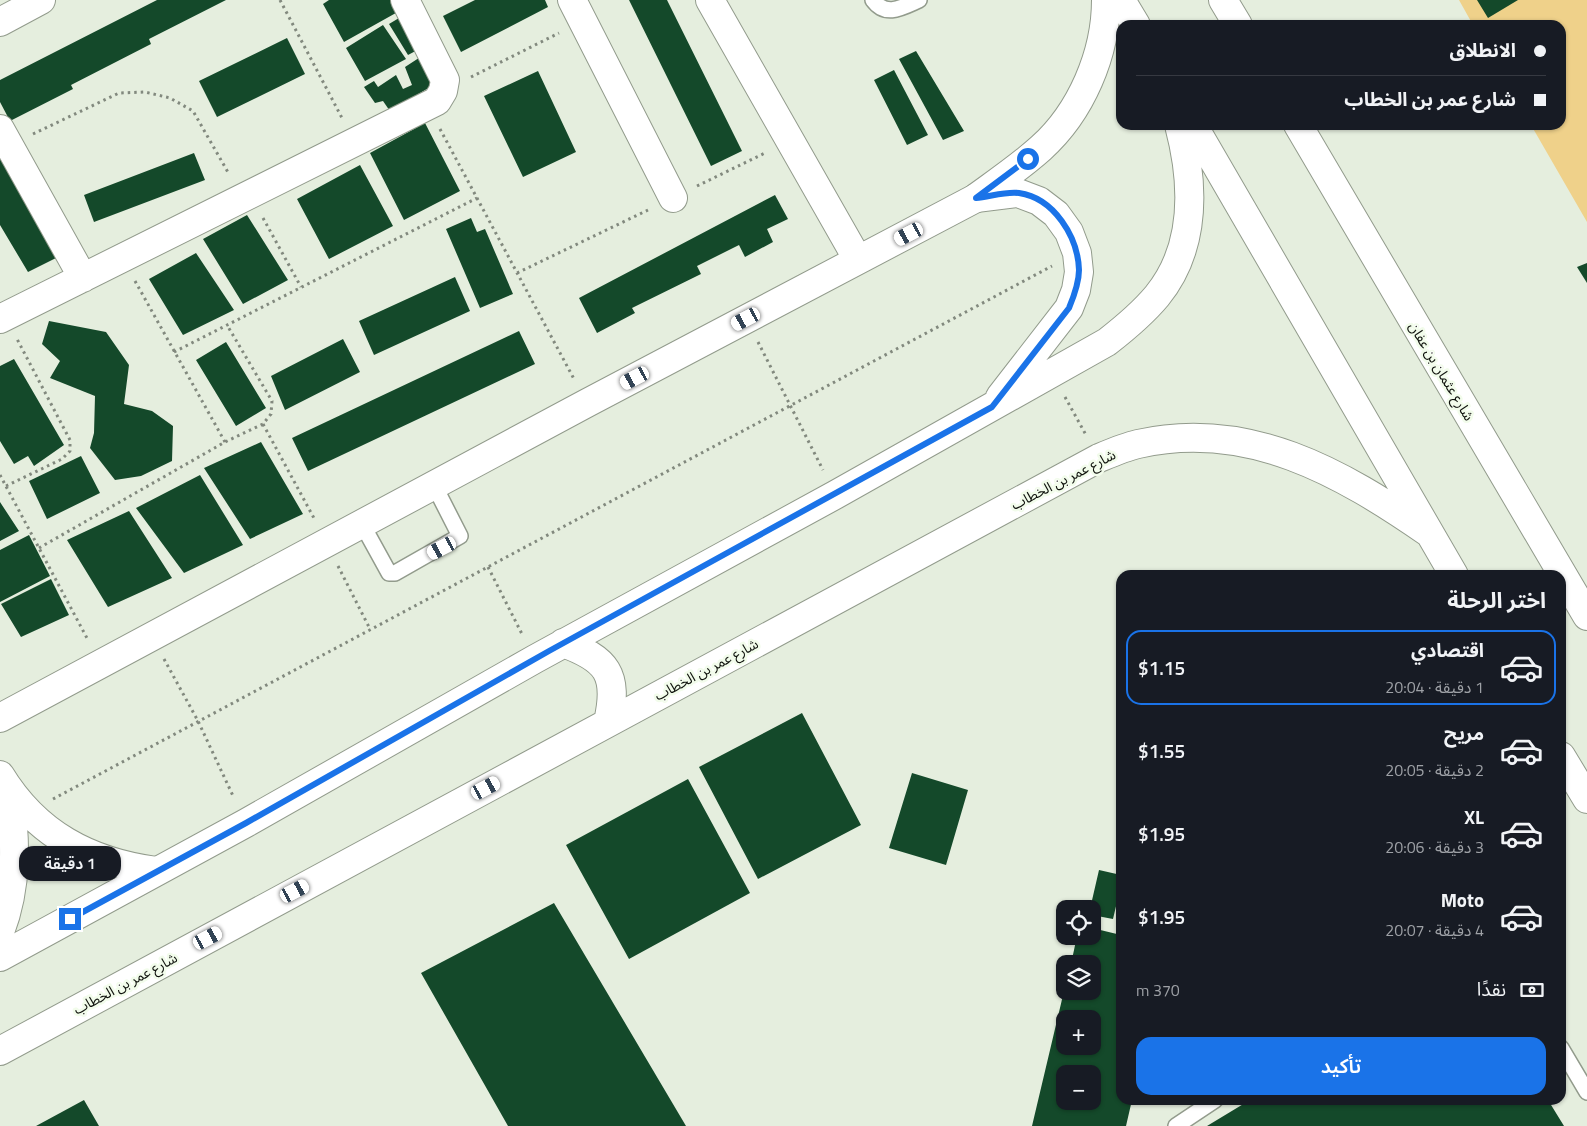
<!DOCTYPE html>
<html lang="ar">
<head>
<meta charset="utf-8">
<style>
  :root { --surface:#171b24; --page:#20242c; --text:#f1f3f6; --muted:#9ea1a6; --line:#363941; --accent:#1a73e8 }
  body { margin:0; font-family:"Titillium Web","Noto Sans Arabic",sans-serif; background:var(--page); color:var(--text); direction:rtl; height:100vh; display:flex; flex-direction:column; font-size:19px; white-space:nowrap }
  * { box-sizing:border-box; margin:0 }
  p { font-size:16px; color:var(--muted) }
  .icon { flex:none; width:28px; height:28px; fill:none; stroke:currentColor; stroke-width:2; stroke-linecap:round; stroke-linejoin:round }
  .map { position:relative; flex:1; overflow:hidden; direction:ltr }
  .sheet { position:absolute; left:1116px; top:570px; width:450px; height:535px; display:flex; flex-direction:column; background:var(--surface); border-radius:15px; box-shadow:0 1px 4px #0004; direction:rtl }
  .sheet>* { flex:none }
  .hud { position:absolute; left:1116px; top:20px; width:450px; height:110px; border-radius:15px; box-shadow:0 1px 4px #0004; direction:rtl; display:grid; align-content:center; height:110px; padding:0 20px; background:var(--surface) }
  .controls { position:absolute; left:1056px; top:900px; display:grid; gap:10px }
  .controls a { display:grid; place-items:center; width:45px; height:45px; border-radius:10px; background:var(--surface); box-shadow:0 1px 4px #0004; font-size:25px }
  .end { position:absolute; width:22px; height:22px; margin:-11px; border:6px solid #1a73e8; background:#fff; box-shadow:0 0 0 2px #fff }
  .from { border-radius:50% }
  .bubble { position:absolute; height:35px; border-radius:15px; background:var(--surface); box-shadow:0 1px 4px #0004; font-size:16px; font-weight:600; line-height:35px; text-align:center; direction:rtl }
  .car { position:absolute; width:15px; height:30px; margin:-15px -8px; border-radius:6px; box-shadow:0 0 4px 1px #0007; background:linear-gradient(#fff 24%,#345 0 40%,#fff 0 76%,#345 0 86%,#fff 0) }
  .hud b { display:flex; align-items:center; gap:18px; height:48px; font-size:19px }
  .hud b+b { border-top:1px solid var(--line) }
  .hud i { width:12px; height:12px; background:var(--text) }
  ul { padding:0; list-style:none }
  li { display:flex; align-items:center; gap:15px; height:75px; margin:0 10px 8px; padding:0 10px; border:2px solid transparent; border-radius:15px }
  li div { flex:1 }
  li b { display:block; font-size:19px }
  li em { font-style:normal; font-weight:600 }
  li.on { border-color:var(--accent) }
  li>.icon { width:45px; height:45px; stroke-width:1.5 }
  h2 { padding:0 20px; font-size:22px; line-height:60px }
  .pay { display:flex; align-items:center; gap:12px; height:55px; padding:0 20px; font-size:19px }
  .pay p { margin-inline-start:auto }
  .cta { display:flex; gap:10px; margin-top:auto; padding:10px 20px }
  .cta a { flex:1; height:58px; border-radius:15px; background:var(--accent); color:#fff; font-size:20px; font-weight:600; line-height:58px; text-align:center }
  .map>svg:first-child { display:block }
  .green { fill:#efd18a }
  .building { fill:#14492a; fill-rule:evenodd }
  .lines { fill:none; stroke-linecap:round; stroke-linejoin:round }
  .lane-casing { stroke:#929b8c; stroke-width:18 }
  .street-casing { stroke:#929b8c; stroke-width:30 }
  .secondary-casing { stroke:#929b8c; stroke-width:30 }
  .path { stroke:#82897e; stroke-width:3; stroke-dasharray:2.5 4; stroke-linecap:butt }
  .lane { stroke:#fff; stroke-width:15 }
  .street { stroke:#fff; stroke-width:28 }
  .secondary { stroke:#fff; stroke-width:28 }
  .route { stroke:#1a73e8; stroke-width:6 }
  .labels { text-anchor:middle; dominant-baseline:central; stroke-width:5; stroke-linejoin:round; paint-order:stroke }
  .street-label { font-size:14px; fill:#0e110c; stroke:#f2fceb }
</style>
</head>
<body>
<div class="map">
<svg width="1587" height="1126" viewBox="0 0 1587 1126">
  <rect width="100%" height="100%" fill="#e5eede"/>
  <!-- green -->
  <path class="green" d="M 1459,0 L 1587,0 L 1587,222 L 1531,125 L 1561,125 L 1561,25 L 1473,25 Z"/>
  <!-- building -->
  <path class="building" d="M 157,0 L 226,0 L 149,39 L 151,44 L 71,85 L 73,89 L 10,121 L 0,102 L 0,80 Z
    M 329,0 L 397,0 L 403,9 L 344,42 L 323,4 Z
    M 475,0 L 545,0 L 548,7 L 461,52 L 443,16 Z
    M 629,0 L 667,0 L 742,151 L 711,166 Z
    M 1477,0 L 1518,0 L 1488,18 Z
    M 404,15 L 423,47 L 408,55 L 389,24 Z
    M 383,25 L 406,59 L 365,81 L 346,48 Z
    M 287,38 L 305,74 L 217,117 L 199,81 Z
    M 916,51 L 964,131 L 943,140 L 899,59 Z
    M 425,54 L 440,81 L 407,101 L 394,117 L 383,101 L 375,103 L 364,87 L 374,81 L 378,87 L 396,75 L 403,89 L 412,85 L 405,67 Z
    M 894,70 L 928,135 L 907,145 L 874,80 Z
    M 538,71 L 576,152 L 523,177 L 484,96 Z
    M 425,123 L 460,191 L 404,220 L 370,153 Z
    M 0,148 L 60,256 L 28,272 L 0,225 Z
    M 194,153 L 205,180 L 94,222 L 84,195 Z
    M 360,165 L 393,226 L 329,259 L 297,199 Z
    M 775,195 L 788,219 L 767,229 L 773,242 L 745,257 L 739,245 L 697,266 L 701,274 L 632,308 L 635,313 L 597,333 L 579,298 Z
    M 247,215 L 288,280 L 243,304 L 203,239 Z
    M 471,218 L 477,232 L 485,229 L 513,294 L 480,308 L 446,229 Z
    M 196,253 L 234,310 L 183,335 L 149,279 Z
    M 1587,263 L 1587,283 L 1577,267 Z
    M 455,277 L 470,311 L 374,355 L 359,321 Z
    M 49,321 L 106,332 L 129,365 L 124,404 L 152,411 L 173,426 L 172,461 L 141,476 L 115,480 L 90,448 L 94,433 L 95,396 L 50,378 L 60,361 L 42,344 Z
    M 519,331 L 535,364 L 308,471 L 292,438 Z
    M 343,339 L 360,372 L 285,410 L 271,376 Z
    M 226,342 L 266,408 L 236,426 L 196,360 Z
    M 14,359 L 64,445 L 34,466 L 28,456 L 14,464 L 0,441 L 0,366 Z
    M 261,442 L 303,514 L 250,539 L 204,468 Z
    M 81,456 L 100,493 L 47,519 L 29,481 Z
    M 200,475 L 243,545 L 184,573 L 136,508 Z
    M 0,502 L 19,531 L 0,541 Z
    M 129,511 L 172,578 L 108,607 L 67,540 Z
    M 29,535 L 50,576 L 0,602 L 0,550 Z
    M 51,579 L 69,615 L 21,637 L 1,604 Z
    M 802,713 L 861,825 L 758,879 L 699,767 Z
    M 912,773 L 968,790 L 946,865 L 889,848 Z
    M 688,779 L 750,893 L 629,959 L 566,845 Z
    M 1099,870 L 1121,875 L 1121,885 L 1113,919 L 1092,915 L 1092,909 L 1090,909 Z
    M 554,903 L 686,1126 L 508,1126 L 421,973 Z
    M 1092,928 L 1121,935 L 1121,1100 L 1132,1100 L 1126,1126 L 1032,1126 L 1064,991 L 1092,991 L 1092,964 L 1071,964 L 1077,936 L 1092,936 ZM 1065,1019 L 1092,1019 L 1092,1046 L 1065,1046 ZM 1065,1074 L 1092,1074 L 1092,1101 L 1065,1101 Z
    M 84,1100 L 99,1126 L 36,1126 Z
    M 1250,1100 L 1548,1100 L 1564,1126 L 1207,1126 Z"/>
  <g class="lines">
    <!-- lane casing -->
    <g class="lane-casing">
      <path id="lane" d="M 873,0 C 886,18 903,7 919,0
        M 362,524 L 389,573 L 395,573 L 460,536 L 434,485
        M 1561,1048 L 1587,1092
        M 1176,1126 L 1215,1100"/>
    </g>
    <!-- street casing -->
    <g class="street-casing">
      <path id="street" d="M 572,0 L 673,198
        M 710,0 L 858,260
        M 0,22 L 41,0
        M 0,129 L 83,278
        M 0,319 L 437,101 L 443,91 L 445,80 L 405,0
        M 0,718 L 587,403 L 976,198
        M 0,775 C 36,834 89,862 156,871
        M 0,932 C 18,885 16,839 9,790"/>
    </g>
    <!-- secondary casing -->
    <g class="secondary-casing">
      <path id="secondary" d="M 1121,0 L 1136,25
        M 1223,0 L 1238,25
        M 1193,125 L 1454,575
        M 1298,125 L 1587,616
        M 977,197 C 999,181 1021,166 1041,148 C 1081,112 1106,54 1106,0
        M 976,198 L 1018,193 L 1039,201 L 1056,214 L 1069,232 L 1077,253 L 1079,272 L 1076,290 L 1069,308 L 1000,397
        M 563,643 C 607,659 619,674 608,722
        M 1561,756 L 1587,799
        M 0,957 L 246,823 L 535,659 L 835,495 L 1107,342 C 1125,328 1142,314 1157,296 C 1197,247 1194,182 1179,125
        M 0,1051 L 1099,458 C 1111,453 1125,447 1138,444 C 1248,419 1341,472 1429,533"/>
    </g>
    <!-- path -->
    <path class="path" d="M 280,0 L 342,118
      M 471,77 L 559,33
      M 440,129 L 574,379
      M 33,134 L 119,93 L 145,92 L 170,98 L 193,111 L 229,174
      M 697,186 L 765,153
      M 263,218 L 301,287
      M 517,273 L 648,210
      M 135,281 L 225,442
      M 758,342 L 823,470
      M 174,352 L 477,198
      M 1065,397 L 1086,435
      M 263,424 L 315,520
      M 0,475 L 88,640
      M 6,486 L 62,459 L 70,451 L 70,440 L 17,339
      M 39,548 L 225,442 L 263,424 L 271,414 L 272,401 L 227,325
      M 338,566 L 370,629
      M 488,567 L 523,636
      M 164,659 L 198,721 L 234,798
      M 53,799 L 1052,266"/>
    <!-- lane -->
    <use href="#lane" class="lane"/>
    <!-- street -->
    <use href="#street" class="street"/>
    <!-- secondary -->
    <use href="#secondary" class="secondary"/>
  </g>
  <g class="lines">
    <!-- route -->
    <path class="route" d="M 70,919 L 246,823 L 549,651 L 992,407 L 1069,308 C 1074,296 1079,283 1079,270 C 1078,237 1054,198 1019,193 C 1006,191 989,197 976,198 L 1028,159"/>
  </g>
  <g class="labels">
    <!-- street labels -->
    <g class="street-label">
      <text transform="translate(1442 371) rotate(59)">شارع عثمان بن عفان</text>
      <text transform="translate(1063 479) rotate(-27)">شارع عمر بن الخطاب</text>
      <text transform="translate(706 669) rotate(-28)">شارع عمر بن الخطاب</text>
      <text transform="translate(125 983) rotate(-28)">شارع عمر بن الخطاب</text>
    </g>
  </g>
</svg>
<div class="controls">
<a><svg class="icon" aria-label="locate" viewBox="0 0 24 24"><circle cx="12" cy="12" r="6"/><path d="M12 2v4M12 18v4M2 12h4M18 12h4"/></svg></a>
<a><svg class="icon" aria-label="layers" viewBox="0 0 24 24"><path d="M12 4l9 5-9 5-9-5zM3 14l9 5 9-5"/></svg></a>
<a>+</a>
<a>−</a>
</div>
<i class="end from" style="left:1028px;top:159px"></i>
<i class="end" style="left:70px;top:919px"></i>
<div class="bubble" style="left:19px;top:846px;width:102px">1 دقيقة</div>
<i class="car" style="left:909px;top:234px;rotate:242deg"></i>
<i class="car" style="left:746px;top:319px;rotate:242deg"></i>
<i class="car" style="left:635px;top:378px;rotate:242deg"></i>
<i class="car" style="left:442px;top:548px;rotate:242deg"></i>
<i class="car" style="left:486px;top:788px;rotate:62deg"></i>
<i class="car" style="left:295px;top:891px;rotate:62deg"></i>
<i class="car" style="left:208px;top:938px;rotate:62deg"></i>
<div class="hud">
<b><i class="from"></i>الانطلاق</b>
<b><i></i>شارع عمر بن الخطاب</b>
</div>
<section class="sheet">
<h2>اختر الرحلة</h2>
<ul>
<li class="on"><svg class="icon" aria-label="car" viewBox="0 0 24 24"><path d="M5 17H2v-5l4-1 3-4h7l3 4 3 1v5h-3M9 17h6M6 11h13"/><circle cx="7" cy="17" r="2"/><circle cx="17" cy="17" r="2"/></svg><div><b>اقتصادي</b><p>1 دقيقة · 20:04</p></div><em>$1.15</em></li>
<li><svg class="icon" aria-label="car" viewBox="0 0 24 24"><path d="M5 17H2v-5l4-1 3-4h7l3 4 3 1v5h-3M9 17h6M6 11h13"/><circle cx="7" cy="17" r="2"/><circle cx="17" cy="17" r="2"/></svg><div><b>مريح</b><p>2 دقيقة · 20:05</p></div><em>$1.55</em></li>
<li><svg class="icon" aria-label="car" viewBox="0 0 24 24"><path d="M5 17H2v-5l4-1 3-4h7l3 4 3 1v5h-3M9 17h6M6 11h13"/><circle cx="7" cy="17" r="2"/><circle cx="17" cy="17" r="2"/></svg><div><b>XL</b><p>3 دقيقة · 20:06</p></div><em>$1.95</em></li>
<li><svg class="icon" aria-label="car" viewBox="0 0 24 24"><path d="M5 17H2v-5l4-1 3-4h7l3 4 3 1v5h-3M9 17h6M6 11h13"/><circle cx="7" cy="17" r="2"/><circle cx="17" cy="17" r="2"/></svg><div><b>Moto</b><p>4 دقيقة · 20:07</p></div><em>$1.95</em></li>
</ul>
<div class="pay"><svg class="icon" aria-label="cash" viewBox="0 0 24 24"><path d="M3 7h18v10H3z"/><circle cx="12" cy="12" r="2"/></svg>نقدًا<p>370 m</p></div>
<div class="cta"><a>تأكيد</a></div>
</section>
</div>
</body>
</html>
